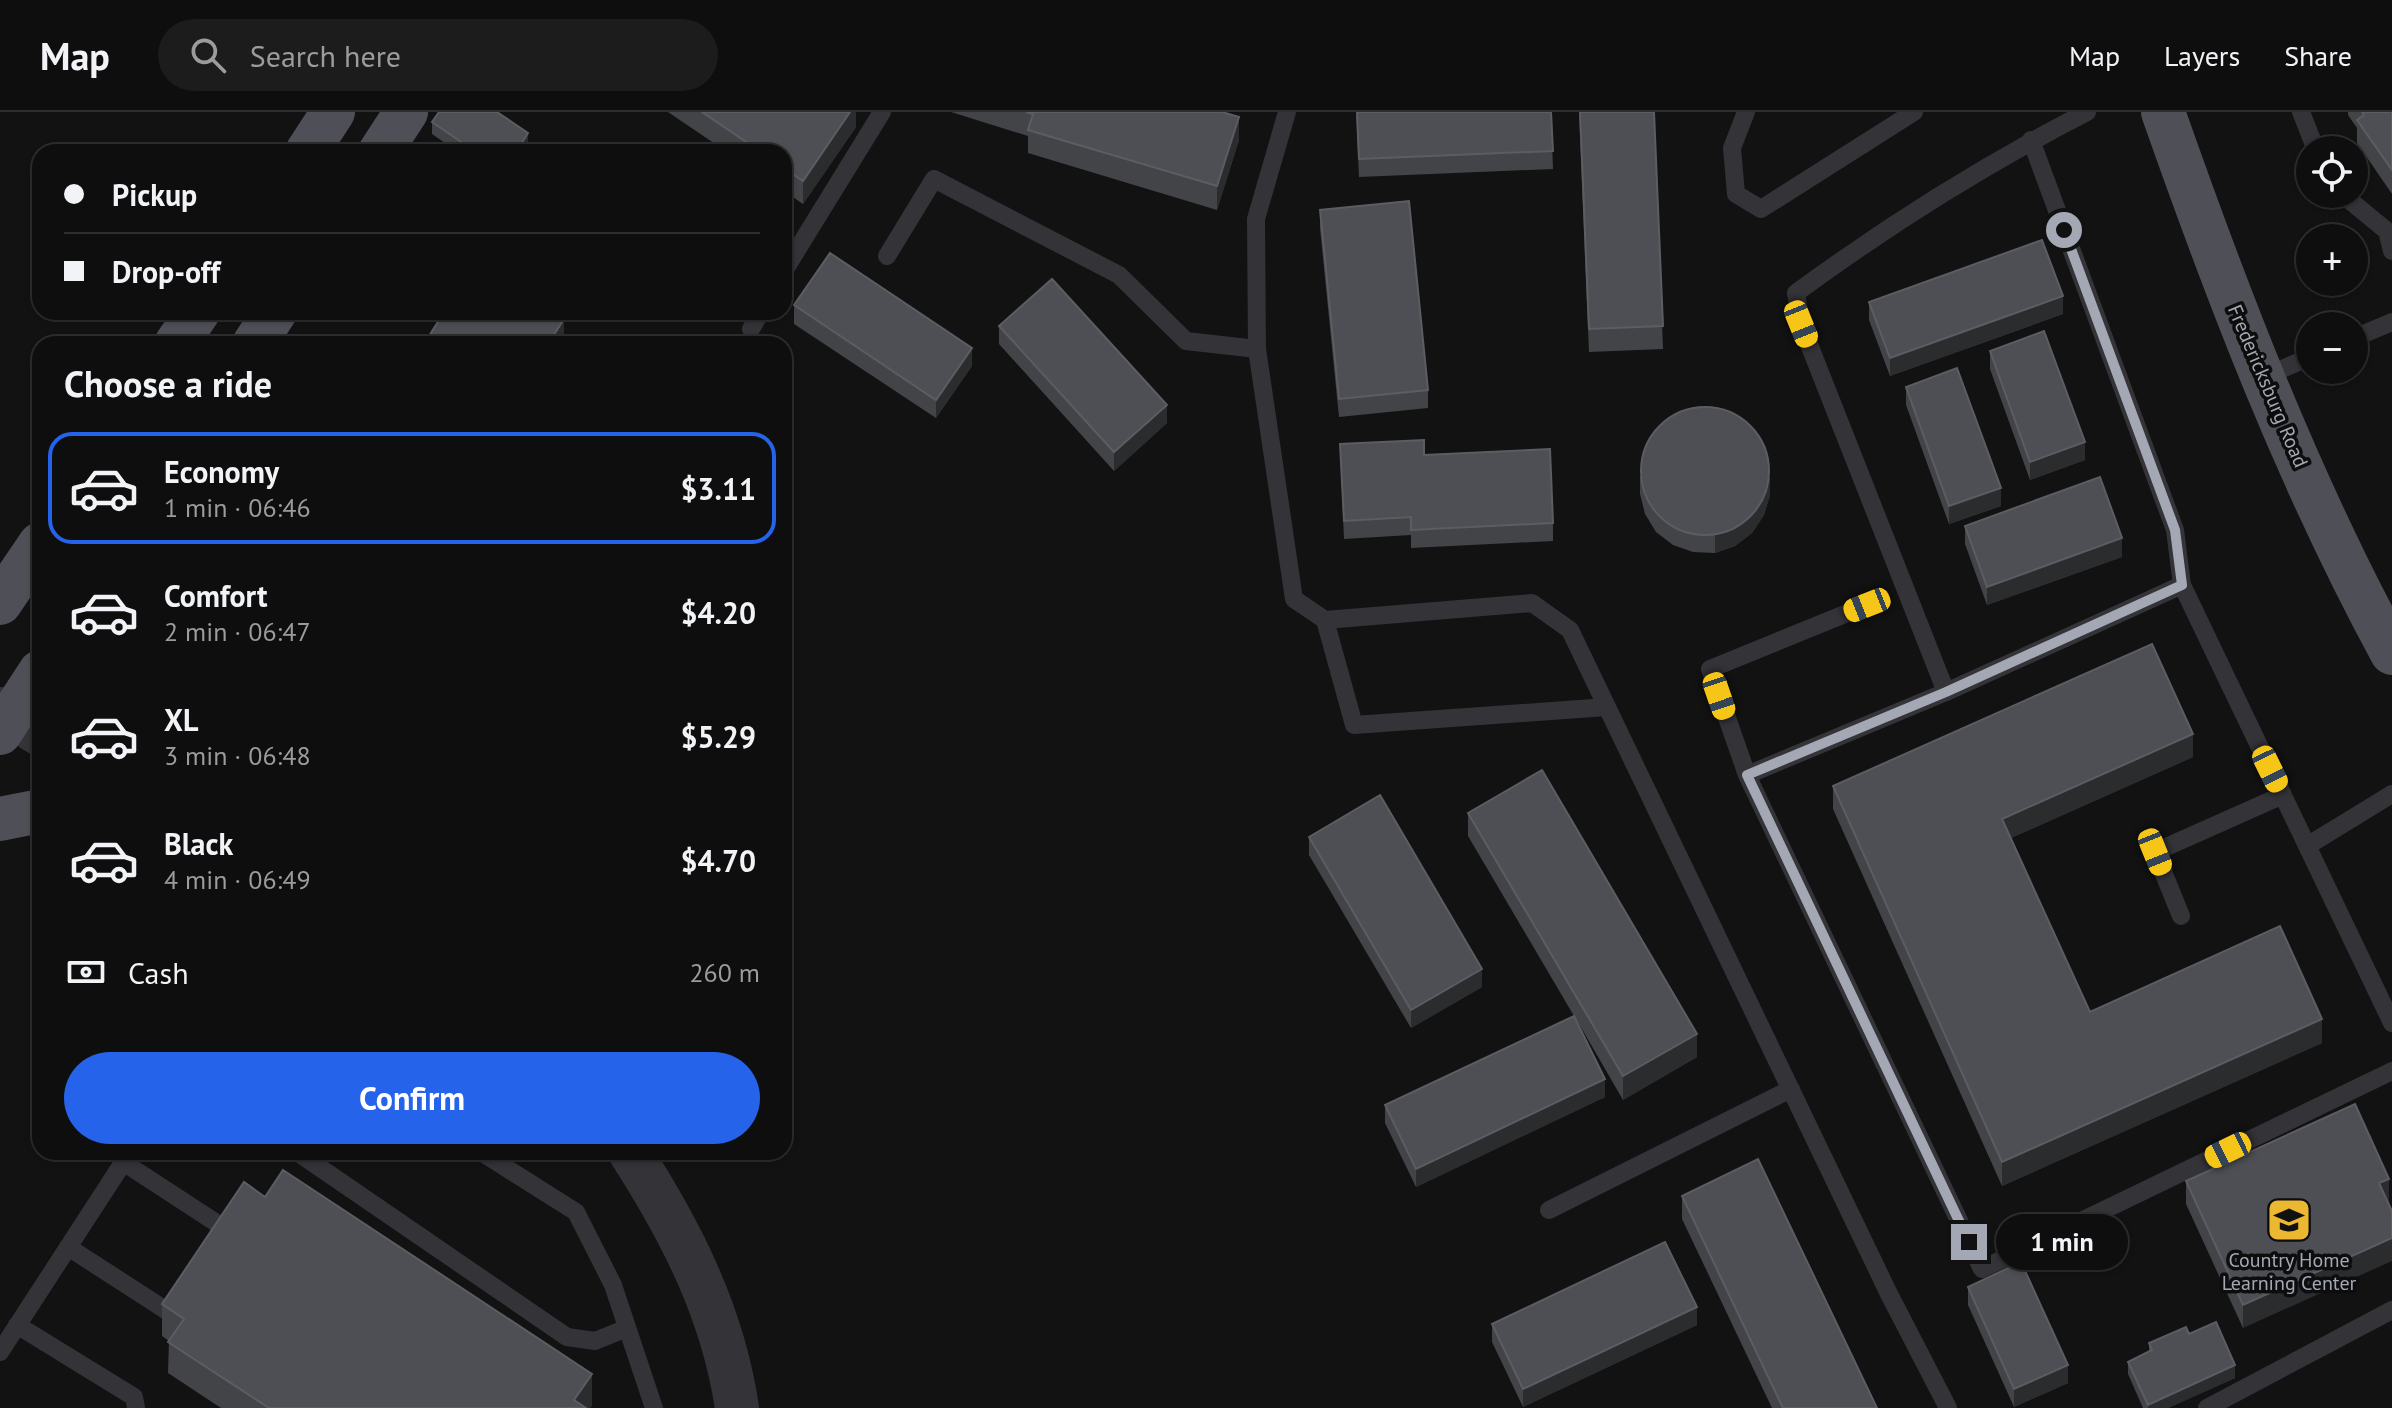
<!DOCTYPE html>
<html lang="en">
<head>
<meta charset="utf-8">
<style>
  :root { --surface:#0e0e0e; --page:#1c1c1c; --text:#f1f3f6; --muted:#9b9c9e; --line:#2e2e2e; --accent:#2563eb }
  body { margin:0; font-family:"PT Sans",sans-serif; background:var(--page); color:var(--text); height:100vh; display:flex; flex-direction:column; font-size:30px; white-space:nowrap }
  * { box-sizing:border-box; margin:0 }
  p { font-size:26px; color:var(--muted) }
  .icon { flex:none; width:44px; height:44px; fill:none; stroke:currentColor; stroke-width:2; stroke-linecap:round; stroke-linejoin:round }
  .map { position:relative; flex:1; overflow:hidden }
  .details { position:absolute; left:32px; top:224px; width:760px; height:824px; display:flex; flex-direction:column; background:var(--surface); border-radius:24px; box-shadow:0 2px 6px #0004,0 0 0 2px var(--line) }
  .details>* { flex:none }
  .banner { position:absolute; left:32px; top:32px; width:760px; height:176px; border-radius:24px; box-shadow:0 2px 6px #0004,0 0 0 2px var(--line); display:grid; align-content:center; height:176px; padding:0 32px; background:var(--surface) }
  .fabs { position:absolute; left:2296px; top:24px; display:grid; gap:16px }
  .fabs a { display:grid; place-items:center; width:72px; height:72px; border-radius:50%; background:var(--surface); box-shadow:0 2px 6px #0004,0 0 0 2px var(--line); font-size:40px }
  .end { position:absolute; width:36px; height:36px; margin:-18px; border:10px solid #a4a8b4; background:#111; box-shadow:0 0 0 4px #111 }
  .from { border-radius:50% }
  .bubble { position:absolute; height:56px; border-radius:28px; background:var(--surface); box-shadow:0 2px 6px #0004,0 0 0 2px var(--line); font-size:26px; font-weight:600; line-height:56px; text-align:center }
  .car { position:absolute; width:24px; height:48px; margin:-24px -12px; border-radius:10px; box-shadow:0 0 6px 2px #0007; background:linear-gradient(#f5c518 24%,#345 0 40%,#f5c518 0 76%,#345 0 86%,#f5c518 0) }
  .banner b { display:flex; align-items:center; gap:28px; height:76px; font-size:30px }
  .banner b+b { border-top:2px solid var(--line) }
  .banner i { width:20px; height:20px; background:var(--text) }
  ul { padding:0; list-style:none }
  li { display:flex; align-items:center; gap:24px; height:112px; margin:0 16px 12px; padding:0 16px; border:4px solid transparent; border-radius:24px }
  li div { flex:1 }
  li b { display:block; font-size:30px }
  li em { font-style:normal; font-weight:600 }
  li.current { border-color:var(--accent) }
  li>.icon { width:72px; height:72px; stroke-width:1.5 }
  h2 { padding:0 32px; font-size:36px; line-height:96px }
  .pay { display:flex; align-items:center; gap:20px; height:88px; padding:0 32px; font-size:30px }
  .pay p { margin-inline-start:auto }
  .action { display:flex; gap:16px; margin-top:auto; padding:16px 32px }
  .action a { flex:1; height:92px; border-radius:48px; background:var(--accent); color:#fff; font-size:32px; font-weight:600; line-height:92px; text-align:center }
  header { display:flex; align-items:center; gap:48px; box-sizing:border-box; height:112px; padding:0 40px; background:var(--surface); border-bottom:2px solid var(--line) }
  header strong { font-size:38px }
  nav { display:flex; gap:44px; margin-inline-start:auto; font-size:28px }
  .search { width:560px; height:72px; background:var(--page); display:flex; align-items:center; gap:20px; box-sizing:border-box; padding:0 28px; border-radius:44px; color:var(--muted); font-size:30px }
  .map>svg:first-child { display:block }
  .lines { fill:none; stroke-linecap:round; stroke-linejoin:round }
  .service { stroke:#333338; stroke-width:18 }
  .tertiary { stroke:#333338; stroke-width:44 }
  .primary { stroke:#4f5057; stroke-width:44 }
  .wall { fill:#434448 }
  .shaded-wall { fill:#2b2c2e }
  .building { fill:#4e4f54; stroke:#5b5d63; stroke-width:2 }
  .route { stroke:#a4a8b4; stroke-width:10 }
  .labels { text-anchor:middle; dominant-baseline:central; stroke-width:7; stroke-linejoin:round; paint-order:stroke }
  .street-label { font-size:20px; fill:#a4a8b4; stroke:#0d0d0e }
  .poi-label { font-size:20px; fill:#a4a8b4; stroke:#0d0d0e }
</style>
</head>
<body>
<header>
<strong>Map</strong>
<div class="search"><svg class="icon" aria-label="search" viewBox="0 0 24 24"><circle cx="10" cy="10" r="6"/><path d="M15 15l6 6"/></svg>Search here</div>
<nav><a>Map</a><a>Layers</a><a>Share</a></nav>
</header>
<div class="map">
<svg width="2392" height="1296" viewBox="0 0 2392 1296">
  <rect width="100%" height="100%" fill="#121213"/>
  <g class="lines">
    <!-- service -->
    <path class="service" d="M 1746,0 L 1732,36 L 1736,82 L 1761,97 L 1914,0
      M 2087,0 C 1984,53 1890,112 1796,181 L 1801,212 L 1946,580 L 2182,473 L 2392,911
      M 2301,0 L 2316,38
      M 2031,28 L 2175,418 L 2182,473
      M 2342,82 L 2387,119 L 2392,139
      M 887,144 L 934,67 L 1119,163 L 1186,229 L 1257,237 L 1294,487 L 1325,508 L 1532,491 L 1570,518 L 1889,1182 L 1948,1296
      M 784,159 L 882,0
      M 751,217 L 761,200
      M 2354,226 L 2392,210
      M 1257,237 L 1256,107 L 1287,0
      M 2261,266 L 2310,245
      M 1325,508 L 1354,613 L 1607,595
      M 1946,580 L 1747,663 L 1982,1157 L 2392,959
      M 1747,663 L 1710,557 L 1867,493
      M 2307,734 L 2392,682
      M 2181,804 L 2155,740 L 2283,683
      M 297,1040 L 567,1225 L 595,1229 L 627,1216
      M 481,1040 L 576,1100 L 613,1173 L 654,1296
      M 123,1050 L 221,1114
      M 1549,1098 L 1791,977
      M 68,1135 L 167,1199
      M 17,1213 L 134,1285 L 136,1296
      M 0,1240 L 130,1040
      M 2207,1296 L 2392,1198"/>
    <!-- tertiary -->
    <path class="tertiary" d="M 0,597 L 40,622
      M 630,1040 C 681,1119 723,1201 737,1296"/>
    <!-- primary -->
    <path class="primary" d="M 2163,0 C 2228,185 2298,368 2392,541
      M 307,40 L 333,0
      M 380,40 L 406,0
      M 176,232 L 198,200
      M 254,232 L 275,200
      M 0,491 L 40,432
      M 0,621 L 40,560
      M 0,707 L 40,699"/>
  </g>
  <!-- wall -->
  <path class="wall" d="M 668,0 L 856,0 L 856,15 L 803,92 L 784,79 L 784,40 L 727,40 Z
    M 951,0 L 1222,0 L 1239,28 L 1217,98 L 1028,41 L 1028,24 Z
    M 1356,0 L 1551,0 L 1553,57 L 1359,65 Z
    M 1579,0 L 1654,0 L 1663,237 L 1589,240 Z
    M 2348,0 L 2392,0 L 2392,82 L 2357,31 L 2357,16 L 2348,3 Z
    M 432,10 L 528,34 L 524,40 L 458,40 L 432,22 Z
    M 1320,98 L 1428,278 L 1428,296 L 1339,305 L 1320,116 Z
    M 1869,190 L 2063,202 L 1890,264 L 1869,208 Z
    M 794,193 L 972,254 L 936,306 L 794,212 Z
    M 999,214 L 1167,311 L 1114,359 L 999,232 Z
    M 1990,239 L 2085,348 L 2030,368 L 1990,257 Z
    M 1906,275 L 2001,394 L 1949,412 L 1906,293 Z
    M 1340,332 L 1424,343 L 1553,411 L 1553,429 L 1411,436 L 1411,423 L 1344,427 Z
    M 1640,364 L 1770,383 L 1764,403 L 1752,421 L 1735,434 L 1715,441 L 1693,440 L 1673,433 L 1656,420 L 1645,402 L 1640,382 Z
    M 1965,414 L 2122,445 L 1987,493 L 1965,432 Z
    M 2193,645 L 2011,726 L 2090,900 L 2322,931 L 2002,1074 L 1833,697 L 1833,674 Z
    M 1468,701 L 1697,945 L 1623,988 L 1575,905 L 1605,985 L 1416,1075 L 1385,1011 L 1385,993 L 1574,904 L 1468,724 Z
    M 1309,725 L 1482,875 L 1411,916 L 1309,743 Z
    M 2186,1069 L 2389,1090 L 2243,1216 L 2186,1092 Z
    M 1682,1084 L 1877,1296 L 1772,1296 L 1682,1107 Z
    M 1968,1175 L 2068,1271 L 2014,1295 L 1968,1193 Z
    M 162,1192 L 592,1293 L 590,1296 L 221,1296 L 168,1261 L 169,1229 L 162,1224 Z
    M 1492,1212 L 1697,1213 L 1523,1295 L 1492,1230 Z
    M 2189,1222 L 2235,1266 L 2168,1296 L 2143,1296 L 2128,1262 L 2128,1250 L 2149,1240 L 2149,1231 Z"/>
  <!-- shaded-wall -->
  <path class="shaded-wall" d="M 850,0 L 856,0 L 856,15 L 803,92 L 803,69 Z
    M 1239,5 L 1239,28 L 1217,98 L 1217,74 Z
    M 528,21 L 528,34 L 524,40 L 516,40 Z
    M 2063,184 L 2063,202 L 1890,264 L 1890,246 Z
    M 564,207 L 564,230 L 563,232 L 548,232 Z
    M 972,236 L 972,254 L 936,306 L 936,288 Z
    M 1167,293 L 1167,311 L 1114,359 L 1114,340 Z
    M 2085,330 L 2085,348 L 2030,368 L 2030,350 Z
    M 1770,365 L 1770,383 L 1764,403 L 1752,421 L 1735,434 L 1715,441 L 1715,423 Z
    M 2001,376 L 2001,394 L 1949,412 L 1949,394 Z
    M 2122,426 L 2122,445 L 1987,493 L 1987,475 Z
    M 2193,622 L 2193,645 L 2002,730 L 2002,707 Z
    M 1482,857 L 1482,875 L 1411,916 L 1411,898 Z
    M 2322,907 L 2322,931 L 2002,1074 L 2002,1050 Z
    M 1697,922 L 1697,945 L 1623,988 L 1623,964 Z
    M 1605,967 L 1605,985 L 1416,1075 L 1416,1057 Z
    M 2389,1067 L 2389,1090 L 2379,1094 L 2379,1071 Z
    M 2392,1126 L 2392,1149 L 2243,1216 L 2243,1193 Z
    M 1697,1195 L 1697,1213 L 1523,1295 L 1523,1277 Z
    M 2068,1253 L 2068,1271 L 2014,1295 L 2014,1277 Z
    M 2235,1253 L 2235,1266 L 2168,1296 L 2148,1296 L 2148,1293 Z
    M 592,1262 L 592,1293 L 590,1296 L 574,1296 L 574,1288 Z"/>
  <!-- building -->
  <path class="building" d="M 439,0 L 497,0 L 528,21 L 516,40 L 463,40 L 467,34 L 432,10 Z
    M 702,0 L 850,0 L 803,69 L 784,56 L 784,40 L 761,40 Z
    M 1026,0 L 1222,0 L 1239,5 L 1217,74 L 1028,18 L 1033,2 Z
    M 1357,0 L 1551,0 L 1553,39 L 1359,47 Z
    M 1580,0 L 1654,0 L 1663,214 L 1589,217 Z
    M 2362,0 L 2392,0 L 2392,58 L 2357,8 L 2364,3 Z
    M 1409,89 L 1428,278 L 1339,287 L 1320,98 Z
    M 2042,128 L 2063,184 L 1890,246 L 1869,190 Z
    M 830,141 L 972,236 L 936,288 L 794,193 Z
    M 1052,167 L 1167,293 L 1114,340 L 999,214 Z
    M 444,200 L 553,200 L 564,207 L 548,232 L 430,232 L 426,229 Z
    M 2044,219 L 2085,330 L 2030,350 L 1990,239 Z
    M 1957,256 L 2001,376 L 1949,394 L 1906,275 Z
    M1641 359a64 64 0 1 1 128 0a64 64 0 1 1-128 0Z
    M 1424,328 L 1424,343 L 1550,337 L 1553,411 L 1411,418 L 1411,405 L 1344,409 L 1340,332 Z
    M 2100,365 L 2122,426 L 1987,475 L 1965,414 Z
    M 2152,532 L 2193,622 L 2002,707 L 2090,900 L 2280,814 L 2322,907 L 2002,1050 L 1833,674 Z
    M 1542,658 L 1697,922 L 1623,964 L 1468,701 Z
    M 1380,683 L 1482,857 L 1411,898 L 1309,725 Z
    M 1574,904 L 1605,967 L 1416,1057 L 1385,993 Z
    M 2355,992 L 2389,1067 L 2379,1071 L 2392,1099 L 2392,1126 L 2243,1193 L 2186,1069 Z
    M 1758,1047 L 1877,1296 L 1783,1296 L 1682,1084 Z
    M 283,1058 L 592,1262 L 574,1288 L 586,1296 L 269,1296 L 168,1230 L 184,1207 L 162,1192 L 244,1070 L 265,1085 Z
    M 1665,1130 L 1697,1195 L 1523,1277 L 1492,1212 Z
    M 2021,1150 L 2068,1253 L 2014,1277 L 1968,1175 Z
    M 2216,1210 L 2235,1253 L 2148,1293 L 2128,1250 L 2152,1238 L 2149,1231 L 2186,1215 L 2189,1222 Z"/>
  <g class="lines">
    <!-- route -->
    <path class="route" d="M 1969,1130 L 1747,663 L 1946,580 L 2182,473 L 2175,418 L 2064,118"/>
  </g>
  <!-- icons -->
  <defs>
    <g id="school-square" transform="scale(2.3)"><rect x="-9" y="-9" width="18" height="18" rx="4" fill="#ecb731" stroke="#0d0d0e"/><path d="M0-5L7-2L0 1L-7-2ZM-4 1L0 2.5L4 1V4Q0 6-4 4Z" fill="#111"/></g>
  </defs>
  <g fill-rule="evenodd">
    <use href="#school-square" x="2289" y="1108"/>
  </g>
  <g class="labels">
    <!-- street labels -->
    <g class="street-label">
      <text transform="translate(2268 274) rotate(67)">Fredericksburg Road</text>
    </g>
    <!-- poi labels -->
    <g class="poi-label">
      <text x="2289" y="1148">Country Home<tspan x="2289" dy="23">Learning Center</tspan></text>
    </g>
  </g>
</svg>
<div class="fabs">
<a><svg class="icon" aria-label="locate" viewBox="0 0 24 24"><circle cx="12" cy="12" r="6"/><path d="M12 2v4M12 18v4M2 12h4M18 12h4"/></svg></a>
<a>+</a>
<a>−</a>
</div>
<i class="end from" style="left:2064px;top:118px"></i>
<i class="end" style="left:1969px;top:1130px"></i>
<div class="bubble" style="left:1996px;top:1102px;width:132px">1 min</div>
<i class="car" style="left:1801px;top:212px;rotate:158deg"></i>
<i class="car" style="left:1867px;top:493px;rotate:248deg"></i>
<i class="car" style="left:1719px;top:584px;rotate:161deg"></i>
<i class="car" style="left:2270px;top:657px;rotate:154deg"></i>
<i class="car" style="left:2155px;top:740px;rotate:158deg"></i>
<i class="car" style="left:2228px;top:1038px;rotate:244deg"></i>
<div class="banner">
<b><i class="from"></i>Pickup</b>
<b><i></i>Drop-off</b>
</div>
<section class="details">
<h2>Choose a ride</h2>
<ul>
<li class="current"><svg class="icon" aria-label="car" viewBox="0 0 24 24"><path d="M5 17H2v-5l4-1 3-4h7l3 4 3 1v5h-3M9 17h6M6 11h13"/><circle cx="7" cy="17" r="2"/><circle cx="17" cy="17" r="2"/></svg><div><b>Economy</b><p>1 min · 06:46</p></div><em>$3.11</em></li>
<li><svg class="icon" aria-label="car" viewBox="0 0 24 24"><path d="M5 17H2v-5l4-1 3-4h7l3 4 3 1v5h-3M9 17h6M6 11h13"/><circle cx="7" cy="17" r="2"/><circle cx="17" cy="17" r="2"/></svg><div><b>Comfort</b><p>2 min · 06:47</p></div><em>$4.20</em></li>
<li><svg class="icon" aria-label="car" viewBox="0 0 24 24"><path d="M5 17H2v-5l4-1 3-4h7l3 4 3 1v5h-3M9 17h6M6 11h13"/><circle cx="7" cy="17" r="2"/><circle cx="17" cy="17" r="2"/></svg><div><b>XL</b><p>3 min · 06:48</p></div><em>$5.29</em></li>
<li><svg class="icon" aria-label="car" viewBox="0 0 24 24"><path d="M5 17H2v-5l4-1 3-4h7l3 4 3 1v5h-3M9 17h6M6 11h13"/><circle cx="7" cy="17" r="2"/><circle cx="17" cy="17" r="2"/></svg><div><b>Black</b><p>4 min · 06:49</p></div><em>$4.70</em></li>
</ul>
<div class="pay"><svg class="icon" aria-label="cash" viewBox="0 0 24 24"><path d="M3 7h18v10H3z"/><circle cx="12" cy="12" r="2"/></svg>Cash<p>260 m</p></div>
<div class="action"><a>Confirm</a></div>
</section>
</div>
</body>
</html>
